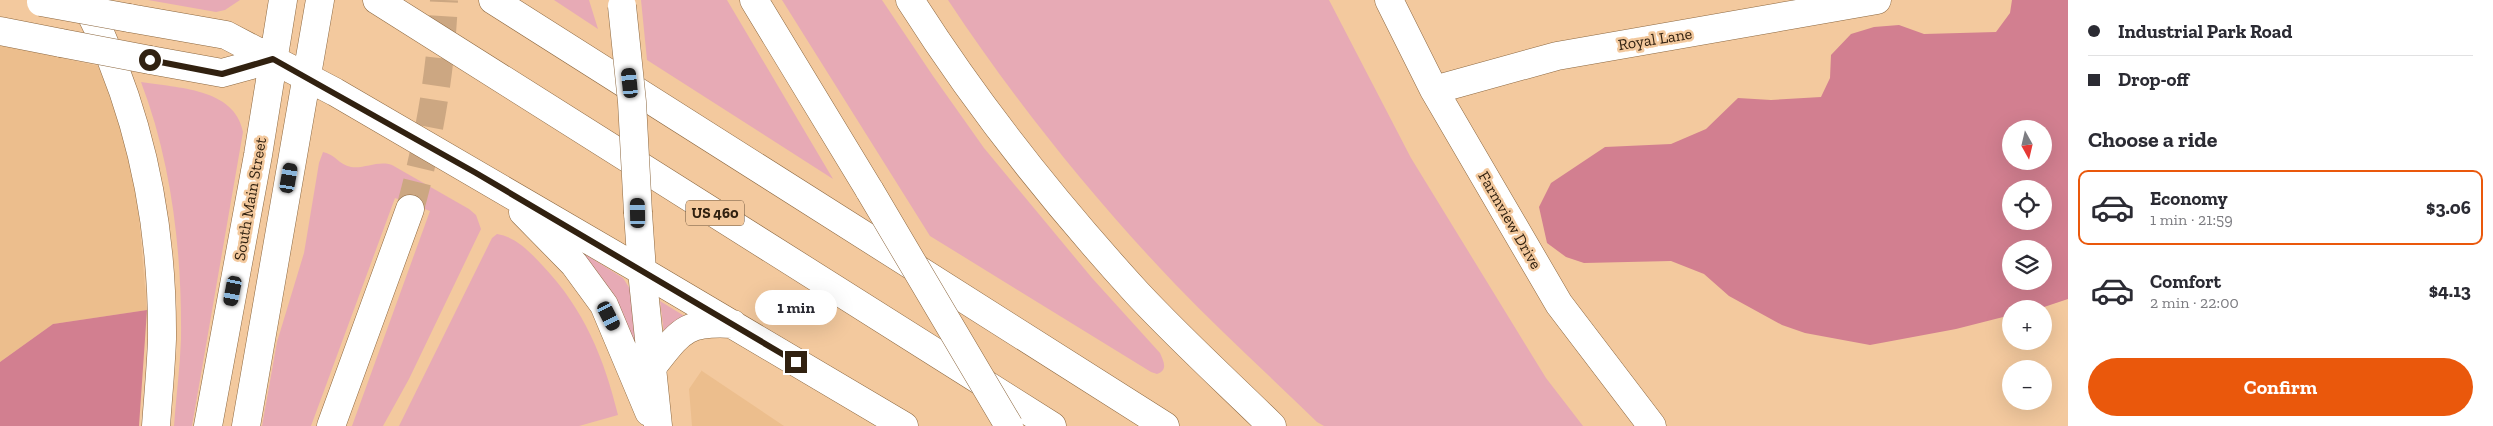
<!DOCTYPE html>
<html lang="en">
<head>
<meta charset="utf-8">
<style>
  :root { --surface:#fff; --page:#f7f7f7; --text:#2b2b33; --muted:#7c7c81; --line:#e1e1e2; --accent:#ea580c }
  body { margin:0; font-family:"Zilla Slab",serif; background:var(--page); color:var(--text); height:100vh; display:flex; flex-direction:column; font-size:19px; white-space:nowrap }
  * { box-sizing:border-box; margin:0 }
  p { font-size:16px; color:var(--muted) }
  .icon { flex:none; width:28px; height:28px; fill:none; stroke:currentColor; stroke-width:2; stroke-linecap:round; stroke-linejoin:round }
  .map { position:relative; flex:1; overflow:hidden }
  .side { display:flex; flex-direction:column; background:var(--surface); width:425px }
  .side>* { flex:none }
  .hud { display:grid; align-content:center; height:110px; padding:0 20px; background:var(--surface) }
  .needle { width:32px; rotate:172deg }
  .controls { position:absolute; left:2002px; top:120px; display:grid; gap:10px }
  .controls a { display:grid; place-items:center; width:50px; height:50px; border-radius:50%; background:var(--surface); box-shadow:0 5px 20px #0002; font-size:25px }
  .end { position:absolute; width:22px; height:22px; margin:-11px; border:6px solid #312110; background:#fff; box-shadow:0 0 0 2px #fff }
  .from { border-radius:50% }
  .bubble { position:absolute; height:35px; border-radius:18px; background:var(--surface); box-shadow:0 5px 20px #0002; font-size:16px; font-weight:800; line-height:35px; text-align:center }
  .car { position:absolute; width:15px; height:30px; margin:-15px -8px; border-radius:6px; box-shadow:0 0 4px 1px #0007; background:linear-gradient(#222 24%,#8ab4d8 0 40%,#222 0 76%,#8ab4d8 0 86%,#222 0) }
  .hud b { display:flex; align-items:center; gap:18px; height:48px; font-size:19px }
  .hud b+b { border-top:1px solid var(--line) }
  .hud i { width:12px; height:12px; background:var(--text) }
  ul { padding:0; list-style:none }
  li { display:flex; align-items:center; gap:15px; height:75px; margin:0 10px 8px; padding:0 10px; border:2px solid transparent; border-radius:10px }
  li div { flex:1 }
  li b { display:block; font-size:19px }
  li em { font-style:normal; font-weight:800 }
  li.selected { border-color:var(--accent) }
  li>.icon { width:45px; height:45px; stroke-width:1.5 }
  h2 { padding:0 20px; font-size:22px; line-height:60px }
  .action { display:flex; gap:10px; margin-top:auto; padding:10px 20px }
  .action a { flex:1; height:58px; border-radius:30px; background:var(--accent); color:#fff; font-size:20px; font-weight:800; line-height:58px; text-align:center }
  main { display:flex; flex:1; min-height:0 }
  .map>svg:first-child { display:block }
  .built { fill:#ecbe8d }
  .green { fill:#e7aab5 }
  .forest { fill:#d27f90; fill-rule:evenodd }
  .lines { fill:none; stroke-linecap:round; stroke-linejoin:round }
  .highway-tunnel { stroke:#cca782; stroke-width:28; stroke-dasharray:28 14; stroke-linecap:butt }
  .minor-casing { stroke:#8c673f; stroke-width:29 }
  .major-casing { stroke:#8c673f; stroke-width:29 }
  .highway-casing { stroke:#8c673f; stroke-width:29 }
  .minor { stroke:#fff; stroke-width:28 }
  .major { stroke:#fff; stroke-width:28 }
  .highway { stroke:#fff; stroke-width:28 }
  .major-bridge-casing { stroke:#8c673f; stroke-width:29; stroke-linecap:butt }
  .highway-bridge-casing { stroke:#8c673f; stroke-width:29; stroke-linecap:butt }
  .major-bridge { stroke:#fff; stroke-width:28 }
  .highway-bridge { stroke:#fff; stroke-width:28 }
  .route { stroke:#312110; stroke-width:6 }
  .labels { text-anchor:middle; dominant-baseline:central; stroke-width:5; stroke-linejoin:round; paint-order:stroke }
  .shield { fill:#f3c99e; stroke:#6b533b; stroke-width:1 }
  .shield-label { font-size:15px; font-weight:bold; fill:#312110 }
  .street-label { font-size:16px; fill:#312110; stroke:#f3c99e }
</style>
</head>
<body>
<main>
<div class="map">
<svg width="2068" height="426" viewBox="0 0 2068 426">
  <rect width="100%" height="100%" fill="#f3c99e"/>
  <!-- built -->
  <path class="built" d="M 0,45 L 99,66 L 126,145 L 137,195 L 147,310 L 53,324 L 0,362 Z
    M 702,370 L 702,371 L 784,426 L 692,426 L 689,389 Z"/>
  <!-- green -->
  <path class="green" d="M 148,0 L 240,0 L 225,10 L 216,12 Z
    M 554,0 L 589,0 L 598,29 Z
    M 641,0 L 727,0 L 833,179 L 647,60 Z
    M 782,0 L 882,0 L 933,76 L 984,148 L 1092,278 L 1160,353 C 1164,362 1168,370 1157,374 L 1151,372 L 930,236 Z
    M 948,0 L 1329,0 L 1411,158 L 1546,378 L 1583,426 L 1324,426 L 1317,422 C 1270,376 1221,332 1175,284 C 1091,196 1015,101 948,0 Z
    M 141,82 C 177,88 235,88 243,132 L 192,426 L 174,426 C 176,397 180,368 181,339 C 182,253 172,163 141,82 Z
    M 323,152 C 335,154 339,165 351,167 C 365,169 378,160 392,165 L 469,209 L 476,215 L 481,229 L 409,379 L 383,426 L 352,426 L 430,211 L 395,198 L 311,426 L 262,426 L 277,342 L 304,253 L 319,163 Z
    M 497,234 C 516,237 530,252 543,266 C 584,309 604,358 618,415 L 579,426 L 399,426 L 492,238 Z
    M 561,239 L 623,278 L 632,292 L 641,372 Z
    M 660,301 L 686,317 L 664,333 Z"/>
  <!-- forest -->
  <path class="forest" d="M 2012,0 L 2068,0 L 2068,299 L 2038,309 L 2011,309 L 2011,315 L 1956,329 L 1870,345 L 1805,333 L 1782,325 L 1729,296 L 1704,274 L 1671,261 L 1584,263 L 1566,257 L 1547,243 L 1539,207 L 1551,183 L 1605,147 L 1671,144 L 1706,129 L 1738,98 L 1771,100 L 1821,97 L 1830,78 L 1831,55 L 1851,34 L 1874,27 L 1899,25 L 1924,34 L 1996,32 L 2010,13 ZM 2011,129 L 2044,129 L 2044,161 L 2011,161 ZM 2011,189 L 2044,189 L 2044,221 L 2011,221 ZM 2011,249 L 2044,249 L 2044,281 L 2011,281 Z
    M 147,310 L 139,426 L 0,426 L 0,362 L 53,324 Z"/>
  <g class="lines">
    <!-- highway-tunnel -->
    <path class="highway-tunnel" d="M 410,209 C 429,140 441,72 444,0"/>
    <!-- minor casing -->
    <g class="minor-casing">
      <path id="minor" d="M 1389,0 L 1434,90 L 1559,304 L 1652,426
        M 1434,90 L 1557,56 L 1877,0"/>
    </g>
    <!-- major casing -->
    <g class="major-casing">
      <path id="major" d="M 129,18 L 226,35 L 335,92 L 642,271 L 658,426
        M 0,31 L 61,43
        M 150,60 L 222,73 L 273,59
        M 523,212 L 574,264 L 604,305 L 649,412
        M 208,426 L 258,155 L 283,0
        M 246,426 L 320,0"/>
    </g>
    <!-- highway casing -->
    <g class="highway-casing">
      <path id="highway" d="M 84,0 C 139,106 163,220 162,339 C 161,368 158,397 156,426
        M 377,0 L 1052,426
        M 493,0 L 1165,426
        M 754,0 L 870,191
        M 910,0 C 976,104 1054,202 1137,293 C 1180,339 1227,382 1272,426
        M 638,213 L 642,271 L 904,426
        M 653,366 C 681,331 685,321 733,324
        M 331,426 L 410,209"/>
    </g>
    <!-- minor -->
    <use href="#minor" class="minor"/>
    <!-- major -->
    <use href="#major" class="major"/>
    <!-- highway -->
    <use href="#highway" class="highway"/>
    <!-- major-bridge casing -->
    <g class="major-bridge-casing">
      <path id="major-bridge" d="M 41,2 L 129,18
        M 61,43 L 150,60"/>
    </g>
    <!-- highway-bridge casing -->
    <g class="highway-bridge-casing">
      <path id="highway-bridge" d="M 622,6 L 632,102 L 638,213
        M 870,191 L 1009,426"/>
    </g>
    <!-- major-bridge -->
    <use href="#major-bridge" class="major-bridge"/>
    <!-- highway-bridge -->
    <use href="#highway-bridge" class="highway-bridge"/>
  </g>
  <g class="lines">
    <!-- route -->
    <path class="route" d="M 150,60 L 222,74 L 273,59 L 476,173 L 796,362"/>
  </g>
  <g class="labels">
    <!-- shield labels -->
    <rect class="shield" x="686" y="200.5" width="58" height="25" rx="4"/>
    <g class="shield-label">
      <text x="715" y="213">US 460</text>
    </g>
    <!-- street labels -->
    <g class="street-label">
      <text transform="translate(1655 39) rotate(-9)">Royal Lane</text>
      <text transform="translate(250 199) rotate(-80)">South Main Street</text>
      <text transform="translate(1510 220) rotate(60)">Farmview Drive</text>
    </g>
  </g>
</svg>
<div class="controls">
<a><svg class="needle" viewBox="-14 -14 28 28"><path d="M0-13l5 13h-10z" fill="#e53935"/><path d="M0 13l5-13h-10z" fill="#7c7c81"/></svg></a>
<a><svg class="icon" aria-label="locate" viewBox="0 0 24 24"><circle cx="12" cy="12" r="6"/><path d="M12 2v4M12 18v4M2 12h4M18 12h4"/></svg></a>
<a><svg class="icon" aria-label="layers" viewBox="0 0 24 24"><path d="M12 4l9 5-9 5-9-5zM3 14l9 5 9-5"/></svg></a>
<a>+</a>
<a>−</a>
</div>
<i class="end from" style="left:150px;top:60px"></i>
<i class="end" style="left:796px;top:362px"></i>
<div class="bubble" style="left:755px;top:290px;width:82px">1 min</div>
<i class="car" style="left:630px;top:83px;rotate:354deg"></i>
<i class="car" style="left:289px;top:178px;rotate:10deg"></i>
<i class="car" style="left:638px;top:213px;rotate:359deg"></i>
<i class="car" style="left:233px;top:291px;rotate:191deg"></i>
<i class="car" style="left:609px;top:316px;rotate:153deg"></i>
</div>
<section class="side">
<div class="hud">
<b><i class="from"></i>Industrial Park Road</b>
<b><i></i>Drop-off</b>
</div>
<h2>Choose a ride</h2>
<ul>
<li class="selected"><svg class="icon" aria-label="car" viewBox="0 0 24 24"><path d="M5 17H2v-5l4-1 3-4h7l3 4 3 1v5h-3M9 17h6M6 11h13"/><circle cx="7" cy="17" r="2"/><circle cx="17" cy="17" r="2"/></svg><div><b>Economy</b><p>1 min · 21:59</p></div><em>$3.06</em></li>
<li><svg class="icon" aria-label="car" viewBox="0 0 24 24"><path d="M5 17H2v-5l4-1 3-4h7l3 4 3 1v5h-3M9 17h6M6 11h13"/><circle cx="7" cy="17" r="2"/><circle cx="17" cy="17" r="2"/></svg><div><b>Comfort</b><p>2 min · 22:00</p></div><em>$4.13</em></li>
</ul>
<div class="action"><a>Confirm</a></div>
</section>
</main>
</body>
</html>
